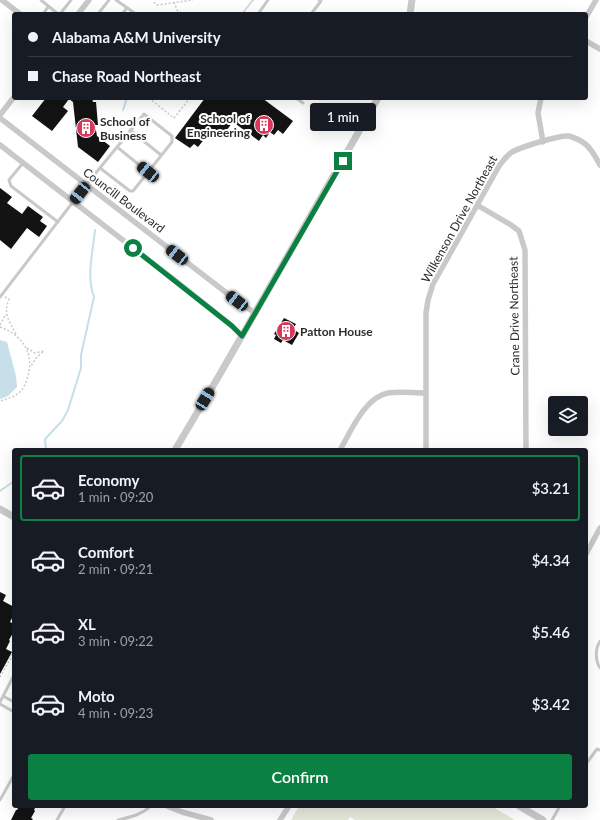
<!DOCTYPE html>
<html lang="en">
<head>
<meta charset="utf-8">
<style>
  :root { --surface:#171b24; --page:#242831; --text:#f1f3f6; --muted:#9ea1a6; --line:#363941; --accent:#0b8043 }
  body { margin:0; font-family:Lato,sans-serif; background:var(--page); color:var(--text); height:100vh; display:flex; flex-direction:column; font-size:15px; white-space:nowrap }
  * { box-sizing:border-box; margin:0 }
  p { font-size:13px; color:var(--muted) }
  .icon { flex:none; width:22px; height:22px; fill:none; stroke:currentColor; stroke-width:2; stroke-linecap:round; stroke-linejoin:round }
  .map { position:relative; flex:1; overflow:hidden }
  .sheet { position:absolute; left:12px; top:448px; width:576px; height:360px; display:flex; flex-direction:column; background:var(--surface); border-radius:4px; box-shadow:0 4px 16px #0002 }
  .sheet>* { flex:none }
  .top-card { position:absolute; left:12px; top:12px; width:576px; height:88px; border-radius:4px; box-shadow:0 4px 16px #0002; display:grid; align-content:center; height:88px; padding:0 16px; background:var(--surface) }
  .buttons { position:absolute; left:548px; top:396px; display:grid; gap:8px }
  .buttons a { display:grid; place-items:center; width:40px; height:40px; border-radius:4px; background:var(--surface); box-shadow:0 4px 16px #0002; font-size:20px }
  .end { position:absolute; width:18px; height:18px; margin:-9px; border:5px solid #0b8043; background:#fff; box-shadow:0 0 0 2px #fff }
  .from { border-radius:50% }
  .bubble { position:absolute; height:28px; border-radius:4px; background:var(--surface); box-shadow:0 4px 16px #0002; font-size:13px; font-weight:600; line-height:28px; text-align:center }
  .car { position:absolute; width:12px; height:24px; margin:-12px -6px; border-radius:5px; box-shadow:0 0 3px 1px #0007; background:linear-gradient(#222 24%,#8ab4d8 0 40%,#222 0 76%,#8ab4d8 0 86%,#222 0) }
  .top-card b { display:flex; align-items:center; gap:14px; height:38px; font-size:15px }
  .top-card b+b { border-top:1px solid var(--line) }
  .top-card i { width:10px; height:10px; background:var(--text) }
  ul { padding:7px 0 0; list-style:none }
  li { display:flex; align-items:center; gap:12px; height:66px; margin:0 8px 6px; padding:0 8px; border:2px solid transparent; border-radius:4px }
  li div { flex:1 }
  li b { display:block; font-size:15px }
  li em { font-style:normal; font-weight:600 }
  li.current { border-color:var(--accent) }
  li>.icon { width:36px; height:36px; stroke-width:1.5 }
  .primary-button { display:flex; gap:8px; margin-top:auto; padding:8px 16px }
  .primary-button a { flex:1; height:46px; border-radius:4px; background:var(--accent); color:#fff; font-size:16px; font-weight:600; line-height:46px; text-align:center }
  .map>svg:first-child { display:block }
  .green { fill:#e4e9da }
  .water { fill:#c7dfe8 }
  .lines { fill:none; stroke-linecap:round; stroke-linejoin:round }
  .stream { stroke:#c7dfe8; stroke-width:2 }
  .building { fill:#131313 }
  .path { stroke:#c9c9c9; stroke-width:1.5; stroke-dasharray:2 2; stroke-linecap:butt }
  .service { stroke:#c9c9c9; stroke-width:3 }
  .minor { stroke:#c9c9c9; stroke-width:5.5 }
  .tertiary { stroke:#c9c9c9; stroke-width:7 }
  .route { stroke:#0b8043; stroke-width:5 }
  .labels { text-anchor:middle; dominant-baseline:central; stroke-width:4; stroke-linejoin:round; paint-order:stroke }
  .poi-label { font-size:12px; font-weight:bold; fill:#2c2c2c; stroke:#fff; text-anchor:start }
  .street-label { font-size:12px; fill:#2c2c2c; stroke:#fff }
</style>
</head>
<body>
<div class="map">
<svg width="600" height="820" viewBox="0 0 600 820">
  <rect width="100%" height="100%" fill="#fff"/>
  <!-- green -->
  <path class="green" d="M 299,806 L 491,806 L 515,820 L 355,820 L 350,817 L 348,820 L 291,820 Z"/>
  <!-- water -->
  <path class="water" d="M 0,340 L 7,342 L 16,376 L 17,387 L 8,396 L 0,399 Z"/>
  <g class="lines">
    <!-- stream -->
    <path class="stream" d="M 242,14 L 253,0
      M 123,110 L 127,98
      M 46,450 L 45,439 L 62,421 L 68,410 L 81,368 L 81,355 L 94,297 C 86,276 93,252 95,230
      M 0,491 L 14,481"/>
  </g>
  <!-- building -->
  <path class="building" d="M 46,98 L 92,98 L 93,102 L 96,102 L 98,125 L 95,125 L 97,136 L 110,146 L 98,162 L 78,147 L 73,102 L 69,99 L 63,107 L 68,111 L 52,131 L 32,116 Z
    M 205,98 L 262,98 L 293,121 L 283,134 L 278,130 L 274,135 L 270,132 L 266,138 L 263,135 L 259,141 L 233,122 L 226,131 L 223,133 L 215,132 L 210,128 L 204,136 L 206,137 L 198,147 L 194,144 L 190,148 L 175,138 Z
    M 0,188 L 12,197 L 7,203 L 22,214 L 28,206 L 43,217 L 40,221 L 47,226 L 39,237 L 27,228 L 11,249 L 0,240 Z
    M 284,318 L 296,324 L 293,329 L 299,333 L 292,345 L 283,340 L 281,343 L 274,339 L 276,335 L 274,334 Z
    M 0,592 L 6,595 L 3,601 L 14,607 L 14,614 L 10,622 L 14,624 L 14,631 L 9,640 L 10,641 L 6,649 L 12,652 L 0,674 Z
    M 19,806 L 36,806 L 34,810 L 35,811 L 31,818 L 33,819 L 32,820 L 11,820 L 16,810 L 17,810 Z"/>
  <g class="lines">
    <!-- path -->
    <path class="path" d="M 154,2 L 157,5 L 193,0
      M 174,2 L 177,10 L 183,14
      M 149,98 L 174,118 L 190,98
      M 5,297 L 9,299 C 3,315 9,320 16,334
      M 0,325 L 6,314
      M 0,327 C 20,334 33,350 29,372 C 27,380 25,387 20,392 C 14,397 7,399 0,401
      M 27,348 L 35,353 L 44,351 L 36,358 L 31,366
      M 0,677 L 14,652"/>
    <!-- service -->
    <path class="service" d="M 41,0 L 58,14
      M 116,0 L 136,14
      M 43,14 L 48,7
      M 60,14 L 71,0
      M 98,14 L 109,0
      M 122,14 L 127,8
      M 258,14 L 268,0
      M 311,14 L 321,1 L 319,0
      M 296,98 L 303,103
      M 130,130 L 161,155
      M 117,147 L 148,172
      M 23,163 L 9,180 L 11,186 L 58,222
      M 0,297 L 86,185 L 144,114 L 172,136 L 172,142 L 133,191 L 130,191 L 100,168
      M 600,641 C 595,649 595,660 600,668
      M 3,696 L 14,702
      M 0,702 L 14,675
      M 0,704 L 14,712
      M 586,764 L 597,749 L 600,750
      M 0,800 L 14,775
      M 57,820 L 65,806
      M 118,820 C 131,817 141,815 151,806
      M 552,820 L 560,806"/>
    <!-- minor -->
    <path class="minor" d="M 2,0 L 20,14
      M 78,14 L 89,0
      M 586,17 L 596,0
      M 586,41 L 600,49
      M 541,98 L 538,113 L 543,142
      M 0,115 L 14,97
      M 0,118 L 237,301 L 255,313
      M 0,145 L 177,282 L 232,326 L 242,336
      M 477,205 L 511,225 L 519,231 L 525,250 L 526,450
      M 340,450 C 351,431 365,397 388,393 C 400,391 413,393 425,393
      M 426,450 L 426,313 L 428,300 L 433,284 L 499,166 C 503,161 506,156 512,152 C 521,147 559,135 569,136 C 573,137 577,139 581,141 C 590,146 595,156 600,165
      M 586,554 L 600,528
      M 167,806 L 182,812 L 211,820
      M 280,820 L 289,806"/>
    <!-- tertiary -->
    <path class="tertiary" d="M 410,14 L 412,0
      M 175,450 L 220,374 L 378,98
      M 0,509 L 14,517
      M 519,806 L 543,820"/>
  </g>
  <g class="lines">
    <!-- route -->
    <path class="route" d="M 133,248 L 232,326 L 242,336 L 343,161"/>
  </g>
  <!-- icons -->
  <defs>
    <g id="building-disc" transform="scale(1)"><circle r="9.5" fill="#d8395a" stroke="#fff"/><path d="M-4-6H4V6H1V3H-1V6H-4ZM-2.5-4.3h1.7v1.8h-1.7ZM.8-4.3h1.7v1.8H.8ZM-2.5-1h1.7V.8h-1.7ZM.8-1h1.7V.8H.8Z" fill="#fff"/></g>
  </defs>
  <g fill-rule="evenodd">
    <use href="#building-disc" x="264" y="125"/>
    <use href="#building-disc" x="86" y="128"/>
    <use href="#building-disc" x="286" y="331"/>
  </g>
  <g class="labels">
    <!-- poi labels -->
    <g class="poi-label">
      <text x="250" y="118" text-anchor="end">School of<tspan x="250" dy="14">Engineering</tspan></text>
      <text x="100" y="121">School of<tspan x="100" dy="14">Business</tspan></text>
      <text x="300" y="331">Patton House</text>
    </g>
    <!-- street labels -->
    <g class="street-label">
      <text transform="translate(124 200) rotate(37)">Councill Boulevard</text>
      <text transform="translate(459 219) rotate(-61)">Wilkenson Drive Northeast</text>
      <text transform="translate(514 316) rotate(-91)">Crane Drive Northeast</text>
    </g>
  </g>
</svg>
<div class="buttons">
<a><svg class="icon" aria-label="layers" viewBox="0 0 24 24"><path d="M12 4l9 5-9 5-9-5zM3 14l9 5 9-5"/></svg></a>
</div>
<i class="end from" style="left:133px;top:248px"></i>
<i class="end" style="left:343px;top:161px"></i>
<div class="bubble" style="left:310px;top:103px;width:66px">1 min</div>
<i class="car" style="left:148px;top:172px;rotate:309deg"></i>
<i class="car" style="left:80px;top:193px;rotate:218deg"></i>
<i class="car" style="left:177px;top:255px;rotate:308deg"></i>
<i class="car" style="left:237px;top:301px;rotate:308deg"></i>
<i class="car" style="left:205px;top:399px;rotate:31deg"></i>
<div class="top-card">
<b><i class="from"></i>Alabama A&amp;M University</b>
<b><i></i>Chase Road Northeast</b>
</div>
<section class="sheet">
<ul>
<li class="current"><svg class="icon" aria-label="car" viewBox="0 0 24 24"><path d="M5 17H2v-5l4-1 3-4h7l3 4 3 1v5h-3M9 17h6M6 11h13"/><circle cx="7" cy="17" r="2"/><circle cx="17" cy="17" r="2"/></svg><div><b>Economy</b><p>1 min · 09:20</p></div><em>$3.21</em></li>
<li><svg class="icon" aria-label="car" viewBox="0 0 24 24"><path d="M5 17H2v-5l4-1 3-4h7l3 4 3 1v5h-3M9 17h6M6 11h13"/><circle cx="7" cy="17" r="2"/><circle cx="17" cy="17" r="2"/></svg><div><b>Comfort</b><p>2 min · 09:21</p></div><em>$4.34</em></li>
<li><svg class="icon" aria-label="car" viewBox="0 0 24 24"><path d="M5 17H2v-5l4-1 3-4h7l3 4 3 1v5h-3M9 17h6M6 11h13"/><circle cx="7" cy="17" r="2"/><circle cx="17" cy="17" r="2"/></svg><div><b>XL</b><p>3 min · 09:22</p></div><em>$5.46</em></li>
<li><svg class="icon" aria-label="car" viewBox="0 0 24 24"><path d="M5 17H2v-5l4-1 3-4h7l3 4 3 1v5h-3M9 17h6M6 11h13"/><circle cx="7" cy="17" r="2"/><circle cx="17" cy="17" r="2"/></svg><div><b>Moto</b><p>4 min · 09:23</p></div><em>$3.42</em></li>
</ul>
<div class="primary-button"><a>Confirm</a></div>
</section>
</div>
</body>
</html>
